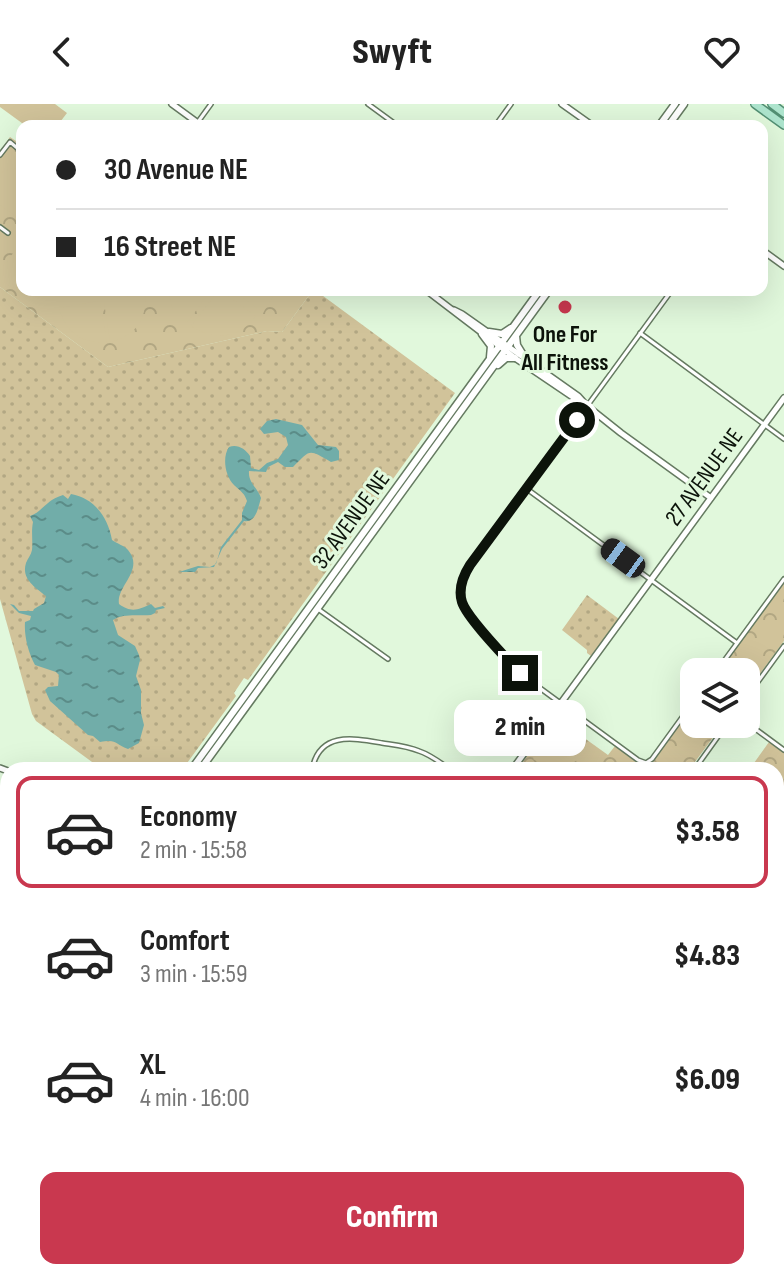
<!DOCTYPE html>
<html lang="en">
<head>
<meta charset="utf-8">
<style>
  :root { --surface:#fff; --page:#f6f6f6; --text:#222; --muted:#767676; --line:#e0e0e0; --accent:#c9384f }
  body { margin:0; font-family:"Sofia Sans Condensed",sans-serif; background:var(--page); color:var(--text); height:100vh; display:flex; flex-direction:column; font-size:30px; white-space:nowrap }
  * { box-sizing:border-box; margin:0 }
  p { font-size:26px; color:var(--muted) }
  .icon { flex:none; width:44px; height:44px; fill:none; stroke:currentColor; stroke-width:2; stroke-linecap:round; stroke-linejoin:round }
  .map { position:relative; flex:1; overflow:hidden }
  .panel { position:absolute; left:0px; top:658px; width:784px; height:518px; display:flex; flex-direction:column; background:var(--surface); border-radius:24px 24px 0 0; box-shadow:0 8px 32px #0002 }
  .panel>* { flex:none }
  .guide { position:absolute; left:16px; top:16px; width:752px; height:176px; border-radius:16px; box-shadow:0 8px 32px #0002; display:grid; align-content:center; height:176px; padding:0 40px; background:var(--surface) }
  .tools { position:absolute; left:680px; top:554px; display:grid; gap:16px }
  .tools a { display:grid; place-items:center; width:80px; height:80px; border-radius:16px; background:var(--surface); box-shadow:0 8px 32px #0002; font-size:40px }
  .end { position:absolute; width:36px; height:36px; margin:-18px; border:10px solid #0c130a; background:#fff; box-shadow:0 0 0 4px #fff }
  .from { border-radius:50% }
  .bubble { position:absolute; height:56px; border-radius:16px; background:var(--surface); box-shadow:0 8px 32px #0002; font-size:26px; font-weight:800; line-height:56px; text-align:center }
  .car { position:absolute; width:24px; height:48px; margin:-24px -12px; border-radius:10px; box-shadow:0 0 6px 2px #0007; background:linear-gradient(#222 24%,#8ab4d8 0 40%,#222 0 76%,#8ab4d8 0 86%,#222 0) }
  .guide b { display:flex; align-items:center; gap:28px; height:76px; font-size:30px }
  .guide b+b { border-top:2px solid var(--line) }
  .guide i { width:20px; height:20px; background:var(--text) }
  ul { padding:14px 0 0; list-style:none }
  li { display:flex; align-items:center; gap:24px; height:112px; margin:0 16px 12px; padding:0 24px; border:4px solid transparent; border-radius:16px }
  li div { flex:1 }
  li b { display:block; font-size:30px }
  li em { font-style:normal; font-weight:800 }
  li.active { border-color:var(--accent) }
  li>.icon { width:72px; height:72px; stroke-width:1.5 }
  .primary-button { display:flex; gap:16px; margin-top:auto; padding:16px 40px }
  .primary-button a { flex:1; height:92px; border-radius:16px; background:var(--accent); color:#fff; font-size:32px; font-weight:800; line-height:92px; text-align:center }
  header { display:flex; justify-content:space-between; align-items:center; height:104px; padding:0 40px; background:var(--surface); font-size:36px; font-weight:800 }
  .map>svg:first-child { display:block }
  .grass { fill:url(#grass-dots) }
  .park { fill:url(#park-crowns) }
  .pitch { fill:#d1c39a }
  .water { fill:url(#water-ripples) }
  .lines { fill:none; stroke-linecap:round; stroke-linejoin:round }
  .minor-casing { stroke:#657a61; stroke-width:6 }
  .tertiary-casing { stroke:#657a61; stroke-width:8 }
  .secondary-casing { stroke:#657a61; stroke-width:9 }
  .primary-casing { stroke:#528f73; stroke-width:10 }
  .motorway-casing { stroke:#528f73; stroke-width:12 }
  .minor { stroke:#fff; stroke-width:3 }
  .tertiary { stroke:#fff; stroke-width:5 }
  .secondary { stroke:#fff; stroke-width:6 }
  .primary { stroke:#ade4cd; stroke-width:7 }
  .motorway { stroke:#77d2ac; stroke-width:9 }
  .rail { stroke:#475344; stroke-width:2; stroke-dasharray:4 8; stroke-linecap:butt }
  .route { stroke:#0c130a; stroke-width:10 }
  .poi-dot { fill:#c9384f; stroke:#e1f8dc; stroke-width:3 }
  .labels { text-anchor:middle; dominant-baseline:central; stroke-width:6; stroke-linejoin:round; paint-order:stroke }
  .poi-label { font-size:24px; font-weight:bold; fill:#0c130a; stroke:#e1f8dc }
  .street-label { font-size:24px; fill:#0c130a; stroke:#e1f8dc }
</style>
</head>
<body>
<header><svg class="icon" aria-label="back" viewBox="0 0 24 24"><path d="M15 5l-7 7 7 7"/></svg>Swyft<svg class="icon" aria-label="heart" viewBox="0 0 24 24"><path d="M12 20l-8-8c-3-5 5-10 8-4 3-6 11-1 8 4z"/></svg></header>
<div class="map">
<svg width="784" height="1175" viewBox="0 0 784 1175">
  <defs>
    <pattern id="grass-dots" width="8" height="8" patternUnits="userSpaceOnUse" patternTransform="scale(2)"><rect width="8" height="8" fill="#d1c39a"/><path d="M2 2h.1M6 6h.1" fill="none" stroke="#b2a783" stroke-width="1.8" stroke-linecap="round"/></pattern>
    <pattern id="park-crowns" width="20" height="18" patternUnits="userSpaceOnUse" patternTransform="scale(2)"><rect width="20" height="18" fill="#d1c39a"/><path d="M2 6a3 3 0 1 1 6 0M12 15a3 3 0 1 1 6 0" fill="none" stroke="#b2a783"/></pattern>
    <pattern id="water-ripples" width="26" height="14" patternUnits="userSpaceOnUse" patternTransform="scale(2)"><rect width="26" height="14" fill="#71ada9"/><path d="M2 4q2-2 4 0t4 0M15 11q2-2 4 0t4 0" fill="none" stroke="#5b8c88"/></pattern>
  </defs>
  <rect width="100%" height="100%" fill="#e1f8dc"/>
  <!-- grass -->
  <path class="grass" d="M 0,183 L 108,263 L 267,227 L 282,228 L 313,186 L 315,186 L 455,289 L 248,576 L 244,574 L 234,589 L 236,592 L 182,666 L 103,666 L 36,617 L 32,610 L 0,495 Z
    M 587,491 L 619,515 L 591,552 L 587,549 L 587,546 L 562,526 Z
    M 267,1168 L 401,1168 L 421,1170 L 439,1175 L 247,1175 Z
    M 539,1168 L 746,1168 L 751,1175 L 561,1175 Z"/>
  <!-- park -->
  <path class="park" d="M 10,33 L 22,41 L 22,186 L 313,186 L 282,228 L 267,227 L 108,263 L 0,183 L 0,47 Z
    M 784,478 L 784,537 L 746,589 L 746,568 L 719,568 Z
    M 694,602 L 694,620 L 723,620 L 689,666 L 517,666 L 555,613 L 608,651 L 615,642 L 640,661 L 648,662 Z
    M 769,638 L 784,649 L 784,731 L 776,725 L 776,666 L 749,666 Z
    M 776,867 L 784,872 L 784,1024 L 776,1018 Z"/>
  <!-- pitch -->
  <path class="pitch" d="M 0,0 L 55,0 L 67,9 L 57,22 L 26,22 L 0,3 Z
    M 22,64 L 22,115 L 19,115 L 0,101 L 0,69 L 10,65 Z
    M 22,137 L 22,184 L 12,183 L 0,178 L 0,167 Z
    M 167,186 L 211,186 L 187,219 L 173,205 Z
    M 233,186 L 273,186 L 272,194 L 263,209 Z
    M 218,187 L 221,187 L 256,212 C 239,235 214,237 191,222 Z
    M 145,190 C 147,216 135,232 110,238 L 104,198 L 106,196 Z
    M 98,197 L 100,199 L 107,238 C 82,240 66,229 59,204 Z
    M 558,625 L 587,646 C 573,665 552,668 533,655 L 555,626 Z"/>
  <!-- water -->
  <path class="water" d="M 276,315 L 302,321 L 318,341 L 336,343 L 339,347 L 339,356 L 331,358 C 308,345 311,345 293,363 L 285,363 L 278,358 L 268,363 L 266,368 L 249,367 C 248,379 258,384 261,394 C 258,404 256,419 244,417 L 222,445 L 214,463 L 198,464 L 195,468 L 179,468 L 198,462 L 210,463 L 216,460 L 221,443 L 242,416 L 242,409 L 247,397 C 244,388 240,387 234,381 C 225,372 222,353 229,343 C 238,340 245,345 250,352 L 251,364 L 259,366 L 267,359 L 278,355 L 288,341 L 286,333 L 278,328 L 264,330 L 260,325 L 267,317 Z
    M 71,390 C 94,394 108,413 112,436 C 117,440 124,441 128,446 C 145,466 116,482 119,500 C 131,509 138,506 151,500 L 155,504 L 163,502 L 165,504 L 156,506 L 155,509 L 151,511 C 139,512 122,509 113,516 L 118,531 L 135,542 L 139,551 L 140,556 L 136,572 L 141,586 L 141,609 L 144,621 L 139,639 L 128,645 C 114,640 118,635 100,638 L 93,632 L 88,631 L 50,597 L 45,586 L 48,583 L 58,582 L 59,571 L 56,568 L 35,561 C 28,548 24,532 25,518 L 30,516 L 31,512 L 19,509 L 10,500 L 14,501 L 19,507 L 33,507 L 34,505 L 44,499 L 46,492 C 35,483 21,475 26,459 C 28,454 31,451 32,446 C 33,437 31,428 33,418 L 30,412 C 42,408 46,396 63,391 L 68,395 Z"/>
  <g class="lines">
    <!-- minor casing -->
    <g class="minor-casing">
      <path id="minor" d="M 368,0 L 398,22
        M 195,22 L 211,0
        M 495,22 L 511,0
        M 0,51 L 10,38 L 22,48
        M 0,123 L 8,129
        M 672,186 L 473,458 L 462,477 L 460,486 L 462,498 L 469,511 L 509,558 L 529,576 L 638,656 L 646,659 L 652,655 L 694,597
        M 640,229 L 784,335
        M 527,385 L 737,539
        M 318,505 L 388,555
        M 716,568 L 784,475
        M 746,594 L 784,542
        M 746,618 L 784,646
        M 312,666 C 319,627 353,634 382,639 C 395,641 407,642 419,647 C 431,651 441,659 451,666
        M 694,666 L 727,620
        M 776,728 L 784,734
        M 0,740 L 8,729
        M 776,756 L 784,762
        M 776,778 L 784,767
        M 776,857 L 784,847"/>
    </g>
    <!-- tertiary casing -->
    <g class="tertiary-casing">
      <path id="tertiary" d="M 172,0 L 202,22
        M 562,0 L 593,22
        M 762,146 L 784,162
        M 426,186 L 515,254 L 583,300
        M 454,206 L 462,210 L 578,292 L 587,302 L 621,329 L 711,394
        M 0,664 L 8,667
        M 512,666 L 784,294"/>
    </g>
    <!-- secondary casing -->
    <g class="secondary-casing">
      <path id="secondary" d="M 659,22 L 675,0
        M 668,22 L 684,0
        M 489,228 L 502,230 L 511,224
        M 482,230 L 491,242 L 490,253
        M 516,232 L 517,241 L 525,254
        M 498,261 L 506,254 L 515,254
        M 191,666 L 540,186
        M 200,666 L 549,186
        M 0,929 L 8,918
        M 0,941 L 8,931"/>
    </g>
    <!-- primary casing -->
    <g class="primary-casing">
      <path id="primary" d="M 755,0 L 784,21
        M 772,0 L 784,9"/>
    </g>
    <!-- motorway casing -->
    <g class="motorway-casing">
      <path id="motorway" d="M 0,848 L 8,847
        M 0,872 L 8,872
        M 0,886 L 8,887
        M 0,911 L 8,912
        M 776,1057 L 784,1061
        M 776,1089 L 784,1096
        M 776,1107 L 784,1114
        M 776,1158 L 784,1165"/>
    </g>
    <!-- minor -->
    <use href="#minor" class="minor"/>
    <!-- tertiary -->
    <use href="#tertiary" class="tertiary"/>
    <!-- secondary -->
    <use href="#secondary" class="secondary"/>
    <!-- primary -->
    <use href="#primary" class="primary"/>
    <!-- motorway -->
    <use href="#motorway" class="motorway"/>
    <!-- rail -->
    <path class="rail" d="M 0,1009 L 8,1012
      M 513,1168 L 536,1175"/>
  </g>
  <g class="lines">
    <!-- route -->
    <path class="route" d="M 520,569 C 507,555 467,514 462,498 C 458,485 463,472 470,461 L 577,316"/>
  </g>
  <!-- markers -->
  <circle class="poi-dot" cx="565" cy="203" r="8"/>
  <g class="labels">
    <!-- poi labels -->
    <g class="poi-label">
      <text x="565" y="230">One For<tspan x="565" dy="28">All Fitness</tspan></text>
    </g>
    <!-- street labels -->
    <g class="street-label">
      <text transform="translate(704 373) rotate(-54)">27 AVENUE NE</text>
      <text transform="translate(351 416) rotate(-54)">32 AVENUE NE</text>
    </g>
  </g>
</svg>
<div class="tools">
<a><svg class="icon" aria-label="layers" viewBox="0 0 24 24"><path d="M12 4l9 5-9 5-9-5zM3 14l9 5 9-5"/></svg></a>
</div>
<i class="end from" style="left:577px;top:316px"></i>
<i class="end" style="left:520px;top:569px"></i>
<div class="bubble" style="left:454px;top:596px;width:132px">2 min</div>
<i class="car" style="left:623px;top:454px;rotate:306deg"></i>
<div class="guide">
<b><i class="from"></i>30 Avenue NE</b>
<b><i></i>16 Street NE</b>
</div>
<section class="panel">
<ul>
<li class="active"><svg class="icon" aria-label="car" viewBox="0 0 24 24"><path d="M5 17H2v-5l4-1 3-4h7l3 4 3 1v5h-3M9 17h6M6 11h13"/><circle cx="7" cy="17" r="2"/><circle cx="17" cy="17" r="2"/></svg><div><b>Economy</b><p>2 min · 15:58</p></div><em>$3.58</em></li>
<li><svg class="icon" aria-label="car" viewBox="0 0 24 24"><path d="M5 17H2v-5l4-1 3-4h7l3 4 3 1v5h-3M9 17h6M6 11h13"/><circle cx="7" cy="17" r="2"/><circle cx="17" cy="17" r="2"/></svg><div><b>Comfort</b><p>3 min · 15:59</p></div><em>$4.83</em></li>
<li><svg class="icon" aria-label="car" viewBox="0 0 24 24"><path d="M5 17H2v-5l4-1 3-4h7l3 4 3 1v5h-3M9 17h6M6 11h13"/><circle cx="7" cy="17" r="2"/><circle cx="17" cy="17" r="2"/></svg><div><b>XL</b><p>4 min · 16:00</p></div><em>$6.09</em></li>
</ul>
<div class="primary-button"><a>Confirm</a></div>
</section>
</div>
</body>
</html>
